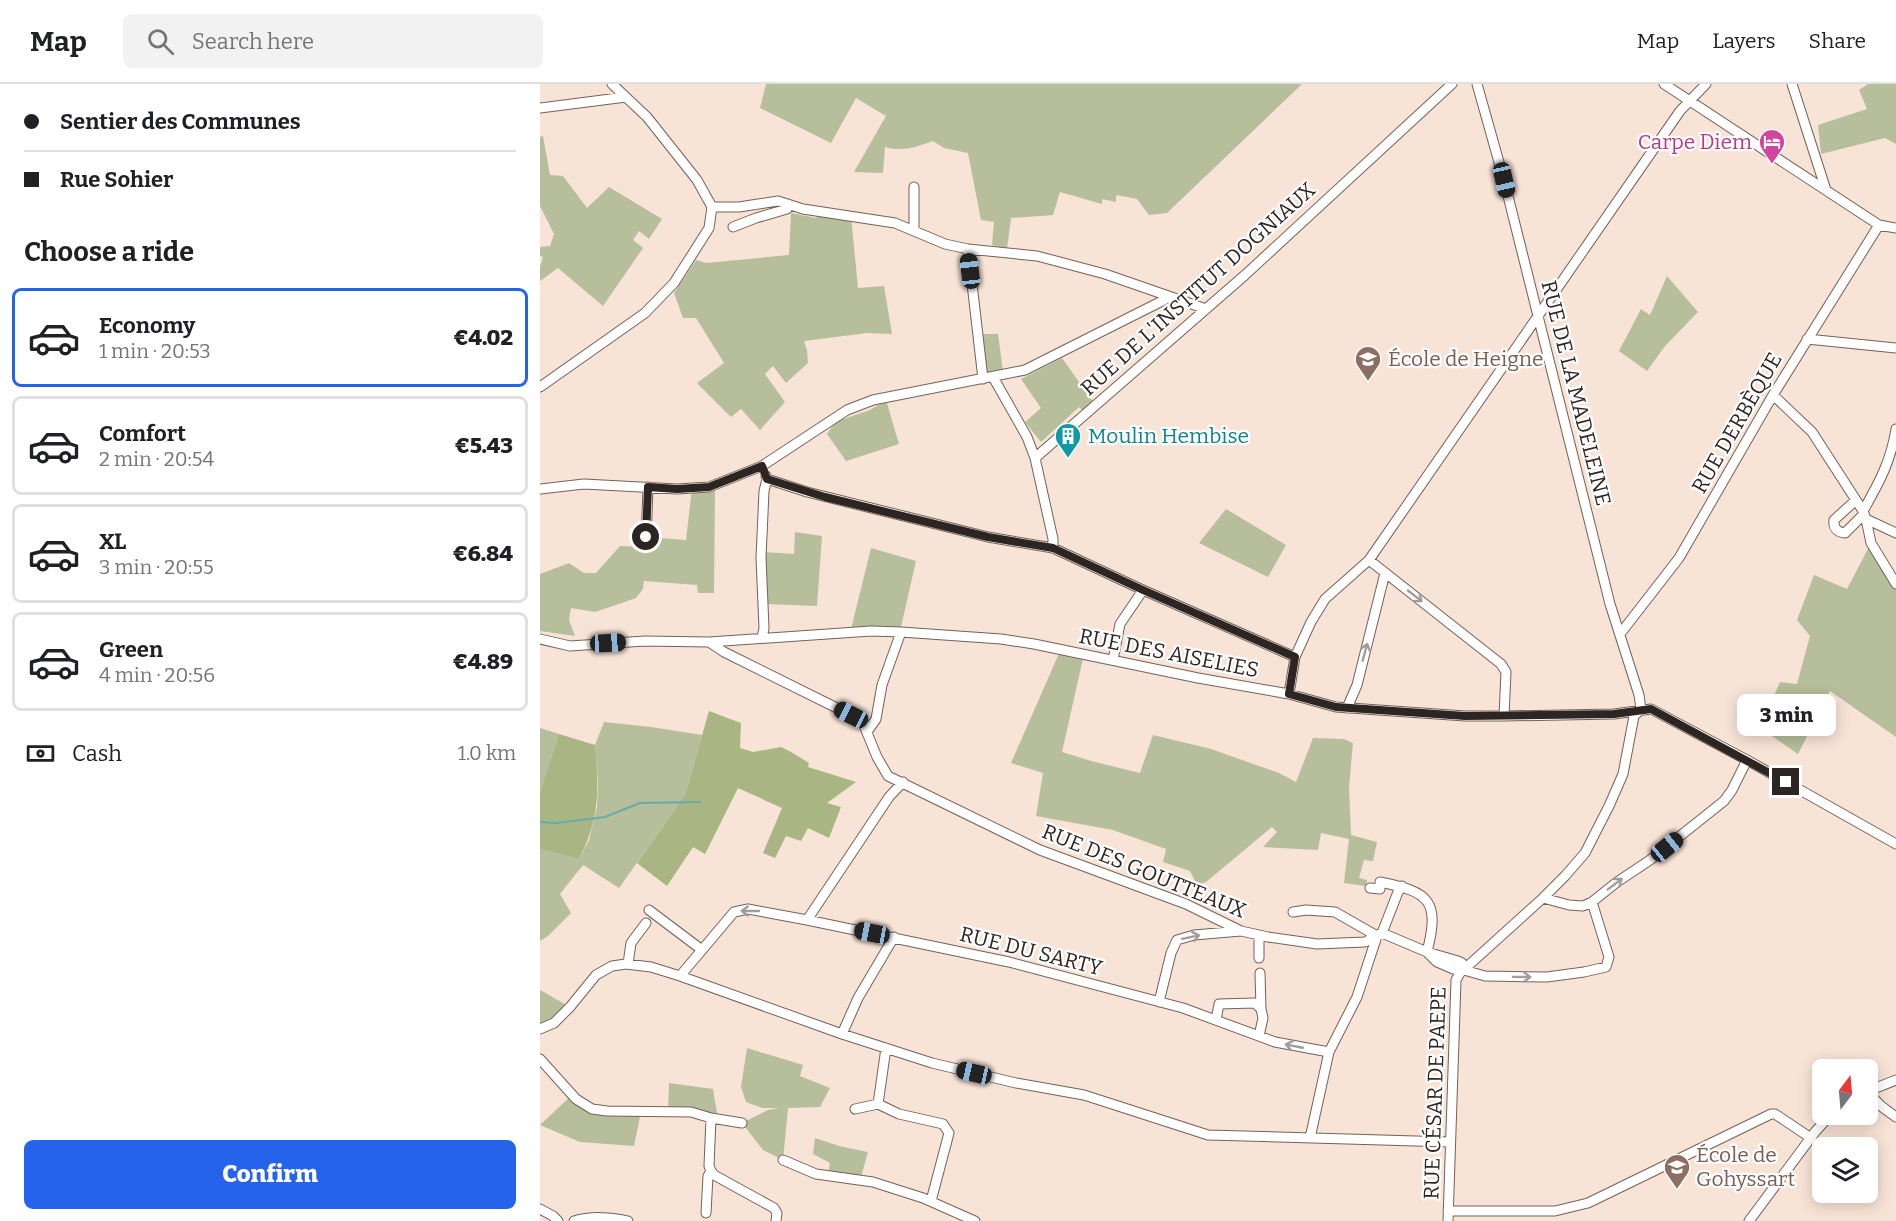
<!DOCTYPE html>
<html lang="en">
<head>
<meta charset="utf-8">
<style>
  :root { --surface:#fff; --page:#f2f2f2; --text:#202124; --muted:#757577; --line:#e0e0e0; --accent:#2563eb }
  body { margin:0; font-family:Bitter,serif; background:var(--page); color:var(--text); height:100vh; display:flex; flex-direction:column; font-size:22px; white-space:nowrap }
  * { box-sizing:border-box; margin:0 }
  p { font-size:20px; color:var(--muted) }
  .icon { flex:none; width:33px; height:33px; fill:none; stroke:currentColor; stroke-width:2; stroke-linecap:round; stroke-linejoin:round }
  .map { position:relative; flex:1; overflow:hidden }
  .panel { display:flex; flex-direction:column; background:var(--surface); width:540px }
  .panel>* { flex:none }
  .banner { display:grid; align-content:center; height:132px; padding:0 24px; background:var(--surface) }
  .needle { width:39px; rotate:16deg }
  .tools { position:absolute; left:1272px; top:975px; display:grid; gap:12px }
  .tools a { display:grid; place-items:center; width:66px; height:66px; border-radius:9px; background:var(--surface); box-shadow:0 3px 15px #0003; font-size:30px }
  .end { position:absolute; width:27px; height:27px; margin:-14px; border:8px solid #2d2521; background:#fff; box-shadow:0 0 0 3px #fff }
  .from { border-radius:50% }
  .bubble { position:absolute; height:42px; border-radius:9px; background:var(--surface); box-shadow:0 3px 15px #0003; font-size:20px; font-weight:800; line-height:42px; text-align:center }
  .car { position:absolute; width:18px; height:36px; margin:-18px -9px; border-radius:8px; box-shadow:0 0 4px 2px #0007; background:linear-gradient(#222 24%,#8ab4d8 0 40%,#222 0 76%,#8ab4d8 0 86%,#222 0) }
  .banner b { display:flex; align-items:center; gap:21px; height:57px; font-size:22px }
  .banner b+b { border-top:2px solid var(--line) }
  .banner i { width:15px; height:15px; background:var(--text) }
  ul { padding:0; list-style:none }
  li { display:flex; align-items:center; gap:18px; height:99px; margin:0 12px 9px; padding:0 12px; border:3px solid var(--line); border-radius:9px }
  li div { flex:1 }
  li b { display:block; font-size:22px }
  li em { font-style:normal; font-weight:800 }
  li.selected { border-color:var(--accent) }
  li>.icon { width:54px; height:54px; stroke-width:1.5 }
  h2 { padding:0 24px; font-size:27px; line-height:72px }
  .pay { display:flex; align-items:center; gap:15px; height:66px; padding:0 24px; font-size:22px }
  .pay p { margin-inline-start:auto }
  .button { display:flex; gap:12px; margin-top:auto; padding:12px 24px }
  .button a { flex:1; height:69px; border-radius:9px; background:var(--accent); color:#fff; font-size:24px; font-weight:800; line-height:69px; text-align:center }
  header { display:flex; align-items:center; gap:36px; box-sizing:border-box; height:84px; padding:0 30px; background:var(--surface); border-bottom:2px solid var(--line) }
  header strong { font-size:28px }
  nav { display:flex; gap:33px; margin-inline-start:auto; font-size:21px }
  .search { width:420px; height:54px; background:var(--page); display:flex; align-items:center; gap:15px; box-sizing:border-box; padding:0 21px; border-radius:9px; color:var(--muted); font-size:22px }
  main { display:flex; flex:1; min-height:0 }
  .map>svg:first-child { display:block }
  .green { fill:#b6be9c }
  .forest { fill:#a9b582 }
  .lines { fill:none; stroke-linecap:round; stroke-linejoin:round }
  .stream { stroke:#65abaf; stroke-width:2 }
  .minor-casing { stroke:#746257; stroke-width:11 }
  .minor { stroke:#fff; stroke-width:9 }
  .oneway { stroke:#a09d9b }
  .route { stroke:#2d2521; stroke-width:8 }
  .labels { text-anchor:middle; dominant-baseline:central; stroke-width:4.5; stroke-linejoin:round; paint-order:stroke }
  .hotel-label { font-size:21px; fill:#b23c85; stroke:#fff; text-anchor:end }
  .street-label { font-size:21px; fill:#2d2521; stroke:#fff }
  .education-label { font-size:21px; fill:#785e54; stroke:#fff; text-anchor:start }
  .culture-label { font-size:21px; fill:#0d838f; stroke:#fff; text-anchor:start }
</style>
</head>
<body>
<header>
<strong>Map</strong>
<div class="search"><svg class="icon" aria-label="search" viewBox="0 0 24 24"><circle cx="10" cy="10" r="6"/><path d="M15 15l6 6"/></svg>Search here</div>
<nav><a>Map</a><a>Layers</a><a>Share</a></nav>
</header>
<main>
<section class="panel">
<div class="banner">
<b><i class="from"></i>Sentier des Communes</b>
<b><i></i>Rue Sohier</b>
</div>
<h2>Choose a ride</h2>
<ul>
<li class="selected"><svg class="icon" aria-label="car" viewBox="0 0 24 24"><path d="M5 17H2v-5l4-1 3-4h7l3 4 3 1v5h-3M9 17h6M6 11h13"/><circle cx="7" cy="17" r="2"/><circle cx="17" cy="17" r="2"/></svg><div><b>Economy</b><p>1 min · 20:53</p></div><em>€4.02</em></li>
<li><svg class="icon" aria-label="car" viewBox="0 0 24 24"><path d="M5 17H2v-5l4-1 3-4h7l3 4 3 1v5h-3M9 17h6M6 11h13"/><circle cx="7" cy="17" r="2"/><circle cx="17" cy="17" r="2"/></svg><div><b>Comfort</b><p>2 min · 20:54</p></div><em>€5.43</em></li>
<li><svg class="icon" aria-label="car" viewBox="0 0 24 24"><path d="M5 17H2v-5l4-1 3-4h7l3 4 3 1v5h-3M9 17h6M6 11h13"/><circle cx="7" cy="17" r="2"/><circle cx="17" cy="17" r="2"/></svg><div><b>XL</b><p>3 min · 20:55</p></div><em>€6.84</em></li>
<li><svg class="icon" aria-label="car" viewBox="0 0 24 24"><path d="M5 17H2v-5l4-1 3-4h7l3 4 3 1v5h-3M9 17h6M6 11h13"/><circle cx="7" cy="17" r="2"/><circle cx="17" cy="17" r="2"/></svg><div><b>Green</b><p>4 min · 20:56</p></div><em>€4.89</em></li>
</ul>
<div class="pay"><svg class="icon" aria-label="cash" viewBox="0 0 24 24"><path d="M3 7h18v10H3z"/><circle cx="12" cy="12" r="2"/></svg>Cash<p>1.0 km</p></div>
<div class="button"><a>Confirm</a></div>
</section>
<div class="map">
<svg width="1356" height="1137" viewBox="0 0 1356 1137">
  <rect width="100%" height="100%" fill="#f8e3d7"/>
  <!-- green -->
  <path class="green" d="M 226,0 L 762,0 L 627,129 L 609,131 L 597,115 L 576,111 L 576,118 L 562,115 L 562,120 L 520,108 L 513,131 L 471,134 L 467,165 L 452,161 L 454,138 L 441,136 L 428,69 L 404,64 L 393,57 C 376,63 363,68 345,63 L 343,89 L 314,88 L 346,32 L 316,14 L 291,59 L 220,24 Z
    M 1328,0 L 1356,0 L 1356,60 L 1345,54 L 1281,70 L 1278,41 L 1327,25 L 1319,6 Z
    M 3,52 L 10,91 L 23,92 L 47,124 L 69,103 L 122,135 L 109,155 L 99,147 L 93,156 L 103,164 L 63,222 L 18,184 L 0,197 L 0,183 L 3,173 L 0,172 L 0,163 L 10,162 L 14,150 L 0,122 L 0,53 Z
    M 278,127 L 311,132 L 318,204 L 344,202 L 352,250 L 327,249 L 264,257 L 267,266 L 268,279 L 246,299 L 233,282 L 225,290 L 245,318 L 220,346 L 201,325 L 191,333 L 157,299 L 184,279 L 156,234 L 143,234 L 134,209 L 156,176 L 166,179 L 249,171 L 251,129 L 276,134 Z
    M 1127,192 L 1158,228 L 1125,262 L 1107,287 L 1079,267 L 1101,225 L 1110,231 Z
    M 443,250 L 458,250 L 463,288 L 446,288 Z
    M 522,274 L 554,319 L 543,327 L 539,323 L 501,358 L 485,338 L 501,324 L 481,295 Z
    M 346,316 L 359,360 L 306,377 L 287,350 L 295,338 L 330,326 Z
    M 152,404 L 175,407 L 174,509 L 158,509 L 157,501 L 104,497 L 104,495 L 103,505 L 96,514 L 55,528 L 31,524 L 29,536 L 35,552 L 0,547 L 0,490 L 29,479 L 44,489 L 56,489 L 80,462 L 105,463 L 106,453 L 146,456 Z
    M 686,425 L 746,461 L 728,493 L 659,459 Z
    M 255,448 L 282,452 L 277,522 L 227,520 L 224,468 L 254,470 Z
    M 1331,459 L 1356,500 L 1356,653 L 1290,607 L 1258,670 L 1220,644 L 1240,598 L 1257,600 L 1270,552 L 1257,536 L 1274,491 L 1307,505 Z
    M 331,464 L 376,477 L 361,543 L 311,545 Z
    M 520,567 L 544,570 L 522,668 L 551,677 L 600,689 L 613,651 L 671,665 L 739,689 L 756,698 L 773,654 L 804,655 L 813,659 L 809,703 L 811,751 L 837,758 L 833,777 L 824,776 L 819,794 L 827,796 L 826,802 L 804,799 L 809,755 L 781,749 L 778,766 L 723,763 L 737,748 L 732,743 L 666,798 L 657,801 L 650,787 L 623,778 L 626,765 L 573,746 L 496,732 L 503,689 L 471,679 Z
    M 64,638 L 111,643 L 162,651 L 145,711 L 79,804 L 43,781 L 20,810 L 31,829 L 8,852 L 0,857 L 0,765 L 39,775 L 49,756 L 57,723 L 58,698 L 55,661 Z
    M 0,644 L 19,650 L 0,708 Z
    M 0,906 L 30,923 L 0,945 Z
    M 207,964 L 263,981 L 260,992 L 290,1004 L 280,1023 L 248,1024 L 243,1076 L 223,1066 L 202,1039 L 228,1026 L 239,1024 L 222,1024 L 206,1018 L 201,1003 Z
    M 129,999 L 173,1005 L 177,1029 L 171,1034 L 128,1028 Z
    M 32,1011 L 60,1026 L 101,1028 L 94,1062 L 40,1058 L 0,1041 Z
    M 275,1054 L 299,1062 L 328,1068 L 321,1093 L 288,1089 L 290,1079 L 273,1070 Z"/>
  <!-- forest -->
  <path class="forest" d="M 169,627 L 201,639 L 200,664 L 213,668 L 241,663 L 251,668 L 269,679 L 268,683 L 316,698 L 287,719 L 301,723 L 289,754 L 268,744 L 261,757 L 246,752 L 235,774 L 223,769 L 242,724 L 198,704 L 165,770 L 153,763 L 127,802 L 97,779 L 145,711 Z
    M 19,650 L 55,661 C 59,706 60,734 39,775 L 0,765 L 0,708 Z"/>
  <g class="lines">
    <!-- stream -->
    <path class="stream" d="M 0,738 L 16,739 L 65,733 L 100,719 L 160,718"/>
    <!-- minor casing -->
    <g class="minor-casing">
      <path id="minor" d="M 937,0 L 964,96 L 1070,520 L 1099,611 L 1101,625
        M 1124,0 L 1339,141 L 1356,144
        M 1252,0 L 1286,106
        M 0,24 L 86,13
        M 374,103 L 374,146
        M 172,123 L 199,123 L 238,117 L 263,125 L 355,139 L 405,160 L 428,165 L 497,172 L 565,190 L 666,225
        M 193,143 L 216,134 L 247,125 L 248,120
        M 428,165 L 443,295
        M 1267,255 L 1356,264
        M 453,293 L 487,353 L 495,374 L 513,455 L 513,464
        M 0,303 L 105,229 L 134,199 L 169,144 L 172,123 L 157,96 L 107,33 L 72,0
        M 1233,311 L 1272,348 L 1323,427 L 1326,435 L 1356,449
        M 495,374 L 705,191 L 912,0
        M 227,395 L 267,408 L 448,453 L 513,464 L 603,506 L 755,573
        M 0,405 L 44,400 L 137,405 L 169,403 L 222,382 L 307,326 L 333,316 L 485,286 L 630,213
        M 1316,416 L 1294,436 C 1293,444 1297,448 1305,449 L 1324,430
        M 1323,427 C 1339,399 1351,377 1356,345
        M 1326,435 L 1331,459 L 1356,500
        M 106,458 L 108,403
        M 829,476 L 961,580 L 966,588 L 964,632
        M 1080,550 L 1139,474 L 1233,311 L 1339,141
        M 222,554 L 224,544 L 221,474 L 224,407 L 227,395 L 226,392
        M 0,555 L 30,562 L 105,557 L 169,558 L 331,547 L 361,548 L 461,555 L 494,560 L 658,594 L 749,610 L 796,623 L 925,632 L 964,632 L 1074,630 L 1111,625 L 1207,676 L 1356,760
        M 169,558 L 184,568 L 319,635 L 323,639 L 337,673 L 348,692 L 500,766 L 646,820 L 701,847 L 728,853 L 777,860 L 825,858 L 842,849
        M 573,576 L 580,540 L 603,506
        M 749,610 L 755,573 L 771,538 L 785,515 L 829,476 L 1140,27 L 1166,0
        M 807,624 L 817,601 L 845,489
        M 327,648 L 336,635 L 342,601 L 361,548
        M 830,804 L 840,805 L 840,798 C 890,808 900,817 887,868
        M 1003,814 L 1029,821 L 1043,822 L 1052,818 L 1077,798 L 1110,776 L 1184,717 L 1192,706 L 1207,676
        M 109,826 L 162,866
        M 753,828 L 766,826 L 795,828 L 837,852 L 817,913 L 789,968 L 770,1054
        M 267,836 L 349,713 L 363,698
        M 842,849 L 887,868 L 918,877 L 922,879 L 924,886
        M 842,849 L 858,808 L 862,802
        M 887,868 L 897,878 L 913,885 L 924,886 L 945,892 L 1007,893 L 1044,888 L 1066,883 L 1069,873 L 1052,818
        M 719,874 L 719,851
        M 88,880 L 91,859 L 106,839
        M 720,889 L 721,925
        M 140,892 L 194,828 L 208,825 L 267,836 L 469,878 L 643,924 L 735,958 L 789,968
        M 619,918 L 631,869 L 637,856 L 654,851 L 701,847
        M 676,936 L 679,920 L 715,919 L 721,925 L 723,934 L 719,952
        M 0,945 L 14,939 L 30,923 L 56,891 L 72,882 L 86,880 L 111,883 L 140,892 L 302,950 L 392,979 L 476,999 L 544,1011 L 668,1051 L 910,1058
        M 302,950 L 318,914 L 354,853
        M 346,964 L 338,1020 L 359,1030 L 403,1040 L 409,1049 L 391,1117
        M 0,975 L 36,1015 L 52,1025 L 67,1027 L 151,1028 L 171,1034 L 202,1039
        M 1328,1007 L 1356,996
        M 1328,1009 L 1341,1022 L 1356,1033
        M 315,1025 L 338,1020
        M 243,1076 L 276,1090 L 333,1098 L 383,1114 L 435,1137
        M 171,1087 L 174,1091 L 234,1124 L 237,1129 L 236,1137
        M 0,1125 L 13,1132 L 18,1137
        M 908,1127 L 1015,1127 L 1048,1119 L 1231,1030 L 1235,1030 L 1271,1054
        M 166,1129 L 168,1092 L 171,1087 L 169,1082 L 171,1034
        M 34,1137 C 50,1132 72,1133 88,1137
        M 908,1137 L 916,896 L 920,889 L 1003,814 L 1025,792 L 1045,769 L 1069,722 L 1083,690 L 1094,632 L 1101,625
        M 1209,1137 L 1275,1048 L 1291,1030"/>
    </g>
    <!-- minor -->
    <use href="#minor" class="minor"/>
  </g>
  <!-- one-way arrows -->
  <defs><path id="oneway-shaft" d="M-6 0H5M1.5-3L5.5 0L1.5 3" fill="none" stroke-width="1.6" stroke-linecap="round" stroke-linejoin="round" transform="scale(1.5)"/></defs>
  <g class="oneway">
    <use href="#oneway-shaft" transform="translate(875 512) rotate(38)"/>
    <use href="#oneway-shaft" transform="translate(825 568) rotate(-75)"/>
    <use href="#oneway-shaft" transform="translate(1075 800) rotate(-37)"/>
    <use href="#oneway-shaft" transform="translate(210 827) rotate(-180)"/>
    <use href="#oneway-shaft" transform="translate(651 853) rotate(-12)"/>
    <use href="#oneway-shaft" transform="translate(982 893) rotate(1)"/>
    <use href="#oneway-shaft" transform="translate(754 962) rotate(-169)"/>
  </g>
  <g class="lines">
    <!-- route -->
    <path class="route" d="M 106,453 L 108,403 L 137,405 L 169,403 L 222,382 L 227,395 L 285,413 L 448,453 L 513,464 L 603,506 L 755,573 L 749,610 L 796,623 L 925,632 L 1074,630 L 1111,625 L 1246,698"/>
  </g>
  <!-- icons -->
  <defs>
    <g id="hotel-pin" transform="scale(1.35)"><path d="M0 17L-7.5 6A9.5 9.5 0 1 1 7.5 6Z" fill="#d1479c" stroke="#fff"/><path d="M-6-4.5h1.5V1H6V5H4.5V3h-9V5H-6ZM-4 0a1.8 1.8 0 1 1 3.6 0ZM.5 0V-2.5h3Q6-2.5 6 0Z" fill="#fff"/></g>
    <g id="school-pin" transform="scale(1.35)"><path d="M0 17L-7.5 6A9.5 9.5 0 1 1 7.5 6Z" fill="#8d6e63" stroke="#fff"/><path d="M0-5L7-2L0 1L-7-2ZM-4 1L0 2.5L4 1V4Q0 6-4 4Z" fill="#fff"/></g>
    <g id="building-pin" transform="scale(1.35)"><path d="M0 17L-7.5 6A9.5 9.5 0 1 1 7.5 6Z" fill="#0f9aa8" stroke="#fff"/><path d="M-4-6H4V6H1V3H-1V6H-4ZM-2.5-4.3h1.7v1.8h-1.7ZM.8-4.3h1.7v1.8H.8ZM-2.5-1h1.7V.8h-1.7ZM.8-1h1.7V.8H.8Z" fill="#fff"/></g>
  </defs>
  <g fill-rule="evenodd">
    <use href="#hotel-pin" x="1232" y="58"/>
    <use href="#school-pin" x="828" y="275"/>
    <use href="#building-pin" x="528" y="352"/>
    <use href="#school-pin" x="1137" y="1083"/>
  </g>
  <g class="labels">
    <!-- hotel labels -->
    <g class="hotel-label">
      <text x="1212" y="58">Carpe Diem</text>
    </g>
    <!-- street labels -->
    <g class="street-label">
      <text transform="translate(658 205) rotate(-42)">RUE DE L'INSTITUT DOGNIAUX</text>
      <text transform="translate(1036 309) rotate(76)">RUE DE LA MADELEINE</text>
      <text transform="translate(1197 339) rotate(-60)">RUE DERBÈQUE</text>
      <text transform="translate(629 569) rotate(11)">RUE DES AISELIES</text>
      <text transform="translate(604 787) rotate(22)">RUE DES GOUTTEAUX</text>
      <text transform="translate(491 867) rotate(14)">RUE DU SARTY</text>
      <text transform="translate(895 1009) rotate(-88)">RUE CÉSAR DE PAEPE</text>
    </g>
    <!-- education labels -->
    <g class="education-label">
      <text x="848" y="275">École de Heigne</text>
      <text x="1156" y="1071">École de<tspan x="1156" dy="24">Gohyssart</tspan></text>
    </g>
    <!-- culture labels -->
    <g class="culture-label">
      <text x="548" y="352">Moulin Hembise</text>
    </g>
  </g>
</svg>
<div class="tools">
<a><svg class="needle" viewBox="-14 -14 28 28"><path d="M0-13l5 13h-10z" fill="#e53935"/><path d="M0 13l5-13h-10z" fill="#757577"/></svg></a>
<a><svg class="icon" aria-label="layers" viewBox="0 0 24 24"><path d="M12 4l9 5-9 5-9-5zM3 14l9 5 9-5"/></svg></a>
</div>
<i class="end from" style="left:106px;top:453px"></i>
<i class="end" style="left:1246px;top:698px"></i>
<div class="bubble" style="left:1197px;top:610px;width:99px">3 min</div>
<i class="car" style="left:964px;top:96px;rotate:167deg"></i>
<i class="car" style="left:430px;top:187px;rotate:353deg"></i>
<i class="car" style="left:68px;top:559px;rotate:87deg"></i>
<i class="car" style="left:311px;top:631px;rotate:297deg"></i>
<i class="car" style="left:1127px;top:763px;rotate:51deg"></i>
<i class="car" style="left:332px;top:849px;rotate:281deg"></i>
<i class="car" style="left:434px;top:989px;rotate:283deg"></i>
</div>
</main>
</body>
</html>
